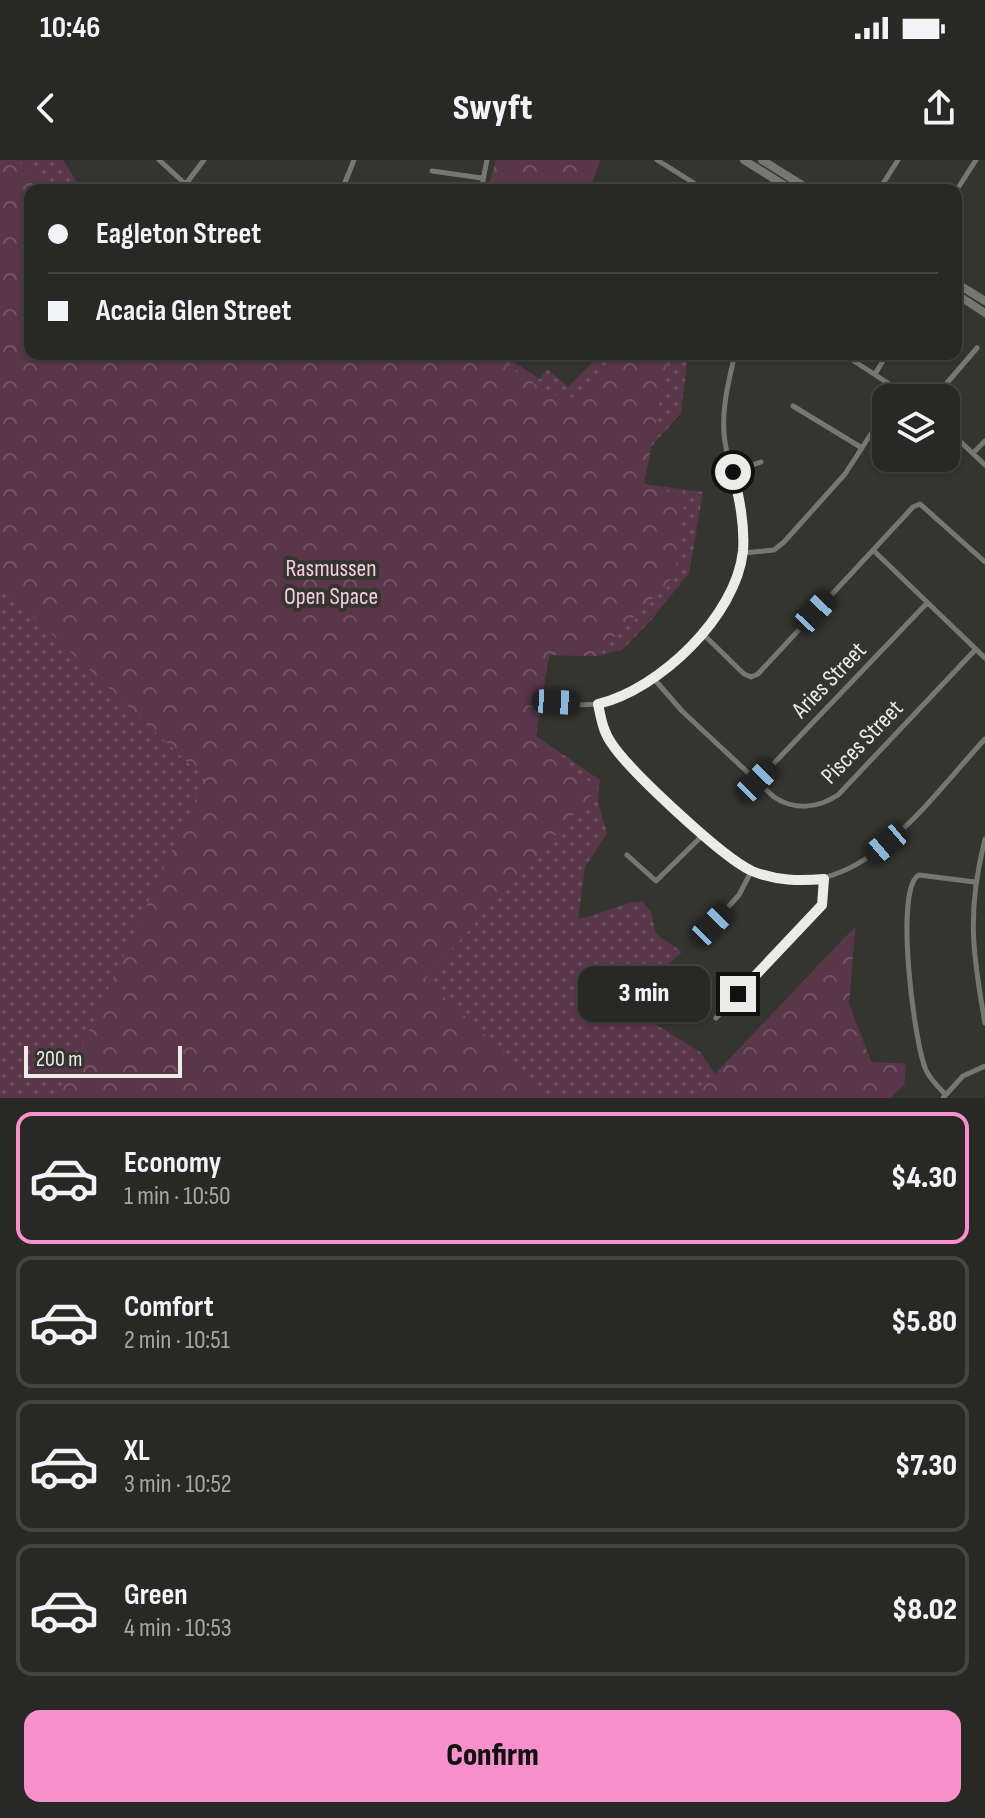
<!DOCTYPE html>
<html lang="en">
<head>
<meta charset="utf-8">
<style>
  :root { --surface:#282824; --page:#30302c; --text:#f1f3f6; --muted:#a5a6a6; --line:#444441; --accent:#f890cb }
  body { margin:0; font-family:"Sofia Sans Condensed",sans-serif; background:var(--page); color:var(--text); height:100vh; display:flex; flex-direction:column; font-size:30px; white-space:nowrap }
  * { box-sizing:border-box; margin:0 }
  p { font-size:26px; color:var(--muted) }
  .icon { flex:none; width:44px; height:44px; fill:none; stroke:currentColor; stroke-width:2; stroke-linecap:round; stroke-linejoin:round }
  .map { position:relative; height:938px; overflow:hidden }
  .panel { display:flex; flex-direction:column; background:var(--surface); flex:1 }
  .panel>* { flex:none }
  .hud { position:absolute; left:24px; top:24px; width:938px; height:176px; border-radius:16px; box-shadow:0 2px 6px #0004,0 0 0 2px var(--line); display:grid; align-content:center; height:176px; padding:0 24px; background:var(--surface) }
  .tools { position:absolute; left:872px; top:224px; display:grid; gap:16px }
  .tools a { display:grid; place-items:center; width:88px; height:88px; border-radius:16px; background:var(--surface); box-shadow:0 2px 6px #0004,0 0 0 2px var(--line); font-size:40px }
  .scale { position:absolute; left:24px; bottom:20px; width:158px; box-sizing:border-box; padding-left:8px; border:4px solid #ebece8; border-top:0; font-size:22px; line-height:28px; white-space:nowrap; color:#ebece8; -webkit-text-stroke:6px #353530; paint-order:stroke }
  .end { position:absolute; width:36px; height:36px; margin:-18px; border:10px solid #ebece8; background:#111; box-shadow:0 0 0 4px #111 }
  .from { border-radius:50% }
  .bubble { position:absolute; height:56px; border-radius:16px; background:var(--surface); box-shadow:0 2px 6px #0004,0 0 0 2px var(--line); font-size:26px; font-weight:800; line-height:56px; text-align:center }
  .car { position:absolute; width:24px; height:48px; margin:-24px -12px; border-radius:10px; box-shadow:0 0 6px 2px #0007; background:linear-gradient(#222 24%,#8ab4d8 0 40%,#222 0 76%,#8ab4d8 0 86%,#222 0) }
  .hud b { display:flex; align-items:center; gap:28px; height:76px; font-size:30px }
  .hud b+b { border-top:2px solid var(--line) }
  .hud i { width:20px; height:20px; background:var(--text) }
  ul { padding:14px 0 0; list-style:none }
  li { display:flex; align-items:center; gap:24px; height:132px; margin:0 16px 12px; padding:0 8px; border:4px solid var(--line); border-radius:16px }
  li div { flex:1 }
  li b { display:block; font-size:30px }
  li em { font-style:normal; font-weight:800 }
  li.selected { border-color:var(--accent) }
  li>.icon { width:72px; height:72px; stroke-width:1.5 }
  .cta { display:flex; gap:16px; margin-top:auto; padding:16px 24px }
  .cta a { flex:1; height:92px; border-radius:16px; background:var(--accent); color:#111; font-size:32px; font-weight:800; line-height:92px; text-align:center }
  .status { display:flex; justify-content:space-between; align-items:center; height:56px; padding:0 40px; background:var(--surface); direction:ltr }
  .status svg { height:22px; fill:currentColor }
  header { display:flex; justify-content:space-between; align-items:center; height:104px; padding:0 24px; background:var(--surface); font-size:36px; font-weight:800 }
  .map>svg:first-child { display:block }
  .grass { fill:url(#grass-dots) }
  .forest { fill:url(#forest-crowns) }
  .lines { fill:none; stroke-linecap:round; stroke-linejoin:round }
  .minor { stroke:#777771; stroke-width:5 }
  .secondary { stroke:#777771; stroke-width:8 }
  .route { stroke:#ebece8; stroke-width:10 }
  .labels { text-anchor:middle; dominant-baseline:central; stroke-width:8; stroke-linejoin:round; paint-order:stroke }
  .park-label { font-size:24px; fill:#f8cbe2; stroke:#353530 }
  .street-label { font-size:24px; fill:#ebece8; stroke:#353530 }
</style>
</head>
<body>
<div class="status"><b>10:46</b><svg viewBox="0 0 49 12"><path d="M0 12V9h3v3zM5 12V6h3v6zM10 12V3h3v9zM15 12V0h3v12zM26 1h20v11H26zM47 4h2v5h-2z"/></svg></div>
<header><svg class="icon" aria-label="back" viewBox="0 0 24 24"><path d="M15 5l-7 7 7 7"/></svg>Swyft<svg class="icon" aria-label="share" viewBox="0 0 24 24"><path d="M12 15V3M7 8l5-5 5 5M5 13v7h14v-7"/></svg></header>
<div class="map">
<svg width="985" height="938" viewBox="0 0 985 938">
  <defs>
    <pattern id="grass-dots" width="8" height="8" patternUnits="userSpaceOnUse" patternTransform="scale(2)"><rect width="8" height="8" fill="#593649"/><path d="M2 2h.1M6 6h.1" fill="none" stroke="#715363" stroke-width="1.8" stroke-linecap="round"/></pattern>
    <pattern id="forest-crowns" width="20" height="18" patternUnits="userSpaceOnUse" patternTransform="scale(2)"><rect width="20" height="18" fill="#593649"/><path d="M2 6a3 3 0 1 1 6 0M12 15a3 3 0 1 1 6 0" fill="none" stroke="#715363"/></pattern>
  </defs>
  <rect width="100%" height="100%" fill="#353530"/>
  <!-- grass -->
  <path class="grass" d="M 0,0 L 63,0 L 82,30 L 30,30 L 30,194 L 502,194 L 540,219 L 547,209 L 568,227 L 601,194 L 688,194 L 681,253 L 651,287 L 644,324 L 703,332 L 689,413 L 652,459 L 622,490 L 596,496 L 549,495 L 536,576 L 600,620 L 598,643 L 607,673 L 585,707 L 578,759 C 598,756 628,740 643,742 L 651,752 L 656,774 L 682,792 C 656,815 650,823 644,857 L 700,892 L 715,914 L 855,767 L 849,844 L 871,902 L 906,904 L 904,925 L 890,938 L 0,938 Z"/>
  <!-- forest -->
  <path class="forest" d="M 0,0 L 17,0 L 49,30 L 30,30 L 30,194 L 490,194 L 550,234 L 575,238 L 616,194 L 661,194 L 668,198 L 644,324 L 685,337 L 675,415 L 596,496 L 549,495 L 535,582 L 598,628 L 425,819 L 552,938 L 58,938 L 205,619 L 0,425 Z
    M 496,0 L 601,0 L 589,30 L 502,30 L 488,28 Z
    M 855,767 L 849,844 L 871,902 L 906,904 L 904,925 L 890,938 L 693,938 Z"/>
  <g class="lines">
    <!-- minor -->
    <path class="minor" d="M 159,0 L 192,30
      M 657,0 L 705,30
      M 432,11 L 482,18
      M 884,22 L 898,0
      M 185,25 L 204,0
      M 342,30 L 354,0
      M 481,30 L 487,0
      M 956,31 L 976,0
      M 843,194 L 911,238
      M 875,214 L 887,194
      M 894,238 L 899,230
      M 934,238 L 977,188
      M 793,246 L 862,288
      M 946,268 L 985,305
      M 973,293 L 985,281
      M 733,312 L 761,302
      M 873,390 L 985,498
      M 743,393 L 774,390 L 784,382 L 845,314 L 886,251
      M 701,472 L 744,514 L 751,517 L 758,514 L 913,347 L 920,344 L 985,402
      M 655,520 L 682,551 L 774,637 C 795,651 818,648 838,635 L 976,489
      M 548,541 C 569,545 595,547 615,540 C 668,523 735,449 743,393 C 748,351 727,313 724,273 C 722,247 729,219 735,194
      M 598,544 C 608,594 646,619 680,652 C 701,673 723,697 751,710 C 852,757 926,642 985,579
      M 757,621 L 927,443
      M 985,679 C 967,750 972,791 985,863
      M 627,695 L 656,721 L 703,675
      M 700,778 L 739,735 L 752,710
      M 716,858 L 822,745 L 824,719
      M 945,934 C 938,927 930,919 926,910 C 914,883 894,728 919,715 L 975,722
      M 943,938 L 963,916 L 985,906"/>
    <!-- secondary -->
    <path class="secondary" d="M 744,0 L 792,30
      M 762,0 L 810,30
      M 956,123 L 985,141
      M 956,134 L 985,153"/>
  </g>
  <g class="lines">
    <!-- route -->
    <path class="route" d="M 733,312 C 739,337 745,365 743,391 C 736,456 660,529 598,544 C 601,558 603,572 612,584 C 630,611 723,698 752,711 C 776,721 800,721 824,719 L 822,745 L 738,834"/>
  </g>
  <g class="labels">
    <!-- park labels -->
    <g class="park-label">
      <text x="331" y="408">Rasmussen<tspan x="331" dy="28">Open Space</tspan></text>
    </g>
    <!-- street labels -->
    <g class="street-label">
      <text transform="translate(829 520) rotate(-46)">Aries Street</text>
      <text transform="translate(862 582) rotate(-46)">Pisces Street</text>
    </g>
  </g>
</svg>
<div class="tools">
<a><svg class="icon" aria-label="layers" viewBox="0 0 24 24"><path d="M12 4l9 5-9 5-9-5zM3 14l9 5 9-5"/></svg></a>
</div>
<div class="scale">200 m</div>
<i class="end from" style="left:733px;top:312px"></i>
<i class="end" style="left:738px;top:834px"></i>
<div class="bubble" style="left:578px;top:806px;width:132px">3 min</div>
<i class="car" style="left:815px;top:452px;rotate:43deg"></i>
<i class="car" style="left:556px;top:542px;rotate:93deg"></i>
<i class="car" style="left:757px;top:621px;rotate:44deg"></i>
<i class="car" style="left:886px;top:684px;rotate:230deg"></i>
<i class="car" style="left:712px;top:765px;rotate:44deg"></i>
<div class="hud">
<b><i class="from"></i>Eagleton Street</b>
<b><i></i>Acacia Glen Street</b>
</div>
</div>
<section class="panel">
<ul>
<li class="selected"><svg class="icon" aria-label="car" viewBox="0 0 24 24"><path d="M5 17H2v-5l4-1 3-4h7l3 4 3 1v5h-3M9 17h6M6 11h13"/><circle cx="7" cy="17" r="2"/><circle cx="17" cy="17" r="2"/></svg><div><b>Economy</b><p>1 min · 10:50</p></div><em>$4.30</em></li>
<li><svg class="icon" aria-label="car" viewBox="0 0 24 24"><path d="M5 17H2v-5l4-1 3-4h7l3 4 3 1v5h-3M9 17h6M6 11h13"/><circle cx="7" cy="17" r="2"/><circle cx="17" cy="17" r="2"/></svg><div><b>Comfort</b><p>2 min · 10:51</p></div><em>$5.80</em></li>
<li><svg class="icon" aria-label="car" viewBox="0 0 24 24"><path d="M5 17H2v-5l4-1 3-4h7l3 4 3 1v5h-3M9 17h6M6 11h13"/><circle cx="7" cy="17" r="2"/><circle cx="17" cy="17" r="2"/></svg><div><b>XL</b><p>3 min · 10:52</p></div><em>$7.30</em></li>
<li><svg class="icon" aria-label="car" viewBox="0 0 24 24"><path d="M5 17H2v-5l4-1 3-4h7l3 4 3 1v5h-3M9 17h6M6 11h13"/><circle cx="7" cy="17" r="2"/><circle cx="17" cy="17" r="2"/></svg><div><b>Green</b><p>4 min · 10:53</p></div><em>$8.02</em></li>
</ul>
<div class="cta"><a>Confirm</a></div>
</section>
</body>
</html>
